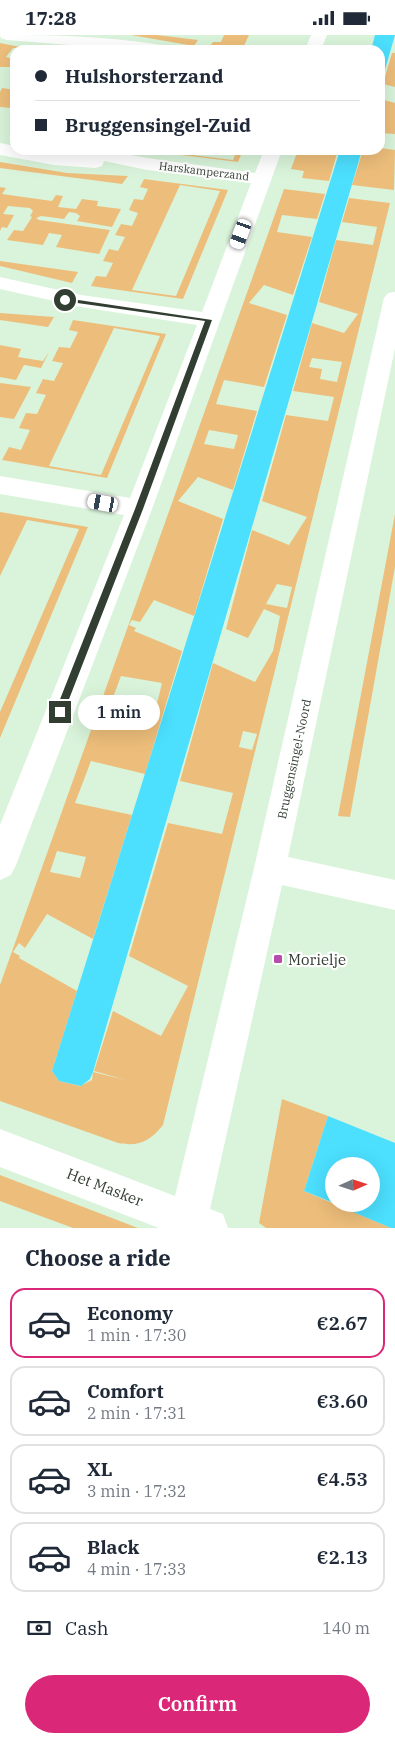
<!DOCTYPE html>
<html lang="en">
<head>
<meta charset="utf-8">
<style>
  :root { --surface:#fff; --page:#f2f2f3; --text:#1f2937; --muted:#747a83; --line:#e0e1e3; --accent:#db2777 }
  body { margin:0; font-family:"IBM Plex Serif",serif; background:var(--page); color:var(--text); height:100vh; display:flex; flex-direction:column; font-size:19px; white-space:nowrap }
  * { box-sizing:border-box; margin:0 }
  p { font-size:16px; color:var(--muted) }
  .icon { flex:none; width:28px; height:28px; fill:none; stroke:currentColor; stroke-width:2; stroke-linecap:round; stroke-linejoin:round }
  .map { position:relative; height:1193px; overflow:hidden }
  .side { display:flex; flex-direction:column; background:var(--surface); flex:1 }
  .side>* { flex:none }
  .hud { position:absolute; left:10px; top:10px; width:375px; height:110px; border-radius:15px; box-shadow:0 5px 20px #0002; display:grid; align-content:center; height:110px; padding:0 25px; background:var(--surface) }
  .needle { width:32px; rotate:87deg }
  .buttons { position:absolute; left:325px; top:1122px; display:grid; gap:10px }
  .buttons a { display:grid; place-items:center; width:55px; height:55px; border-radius:50%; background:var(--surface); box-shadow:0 5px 20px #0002; font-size:25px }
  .end { position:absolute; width:22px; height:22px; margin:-11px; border:6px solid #333e33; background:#fff; box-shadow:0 0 0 2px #fff }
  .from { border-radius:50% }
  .bubble { position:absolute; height:35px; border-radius:18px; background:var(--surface); box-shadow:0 5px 20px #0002; font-size:16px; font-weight:600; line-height:35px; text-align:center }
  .car { position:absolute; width:15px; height:30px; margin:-15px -8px; border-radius:6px; box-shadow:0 0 4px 1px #0007; background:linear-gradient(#fff 24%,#345 0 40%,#fff 0 76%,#345 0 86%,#fff 0) }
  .hud b { display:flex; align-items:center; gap:18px; height:48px; font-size:19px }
  .hud b+b { border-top:1px solid var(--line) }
  .hud i { width:12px; height:12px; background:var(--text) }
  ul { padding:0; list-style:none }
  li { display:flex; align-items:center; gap:15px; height:70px; margin:0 10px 8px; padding:0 15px; border:2px solid var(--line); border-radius:15px }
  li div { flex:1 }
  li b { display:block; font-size:19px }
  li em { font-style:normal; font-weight:600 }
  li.on { border-color:var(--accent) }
  li>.icon { width:45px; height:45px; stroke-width:1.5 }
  h2 { padding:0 25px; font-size:22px; line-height:60px }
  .pay { display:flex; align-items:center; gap:12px; height:55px; padding:0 25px; font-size:19px }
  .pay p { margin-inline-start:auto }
  .button { display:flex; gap:10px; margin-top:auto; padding:10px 25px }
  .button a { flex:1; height:58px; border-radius:30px; background:var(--accent); color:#fff; font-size:20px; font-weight:600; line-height:58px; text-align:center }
  .status { display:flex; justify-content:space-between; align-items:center; height:35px; padding:0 25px; background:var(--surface); direction:ltr }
  .status svg { height:14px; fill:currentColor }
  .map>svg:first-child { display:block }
  .green { fill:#edbe7b; fill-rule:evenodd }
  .water { fill:#4cdffe }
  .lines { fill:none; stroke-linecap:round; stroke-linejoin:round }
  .minor { fill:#fff; fill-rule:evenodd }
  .route { fill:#333e33 }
  .poi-dot { fill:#b74cad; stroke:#fff; stroke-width:2 }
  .labels { text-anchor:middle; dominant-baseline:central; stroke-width:4.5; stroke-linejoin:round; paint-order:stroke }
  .far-street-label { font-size:11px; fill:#333e33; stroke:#fff }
  .street-label { font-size:12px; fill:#333e33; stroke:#fff }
  .near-poi-label { font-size:15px; fill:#333e33; stroke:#fff; text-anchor:start }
  .near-street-label { font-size:15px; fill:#333e33; stroke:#fff }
</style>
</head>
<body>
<div class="status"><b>17:28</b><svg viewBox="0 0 49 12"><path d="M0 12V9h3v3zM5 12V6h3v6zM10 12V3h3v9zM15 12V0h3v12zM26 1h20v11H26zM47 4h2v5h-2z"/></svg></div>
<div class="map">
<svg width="395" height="1193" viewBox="0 0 395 1193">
  <rect width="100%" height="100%" fill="#d9f4da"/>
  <!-- green -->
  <path class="green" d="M 131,0 L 157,0 L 198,5 L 194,11 Z
    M 224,0 L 249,0 L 242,15 L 209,13 L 213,7 L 221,7 Z
    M 0,8 L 25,13 L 13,13 L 6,22 L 15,24 L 12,32 L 0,32 Z
    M 392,18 L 395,18 L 395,52 L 383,49 Z
    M 2,53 L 15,55 L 15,69 L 11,73 L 0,72 L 0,57 Z
    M 380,64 L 395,68 L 395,99 L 380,98 Z
    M 380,113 L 395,115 L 394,155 L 352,150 L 363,115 L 380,115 Z
    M 158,115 L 193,115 L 192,120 L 233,125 L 237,115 L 243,115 L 238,127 L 157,117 Z
    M 298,115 L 338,115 L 329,146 L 302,143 L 304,136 L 291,134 Z
    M 0,127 L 67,138 L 128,141 L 122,149 L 0,133 Z
    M 144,144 L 228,155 L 183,264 L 91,251 L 96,241 L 106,242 L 113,228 L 103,226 L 109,214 L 118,216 L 125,202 L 115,200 L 121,189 L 132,191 L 138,178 L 129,175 L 134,164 L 143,165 L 148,154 L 140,152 ZM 180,150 L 220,156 L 176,261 L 132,255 Z
    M 0,152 L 6,153 L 2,159 L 52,166 L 56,160 L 63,161 L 58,172 L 76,174 L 82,164 L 98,166 L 97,171 L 121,174 L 112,192 L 77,186 L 80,181 L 76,178 L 69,177 L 64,184 L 41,181 L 36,183 L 39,185 L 110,195 L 99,219 L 56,212 L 62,200 L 49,198 L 43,210 L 7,205 L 14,195 L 23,196 L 32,182 L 30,181 L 33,176 L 30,173 L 8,171 L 3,179 L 14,180 L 7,193 L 2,192 L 0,196 Z
    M 284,154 L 325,159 L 317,184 L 282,180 L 277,197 L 312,202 L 293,260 L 264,250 L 249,268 L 287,280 L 264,352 L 224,345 L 216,369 L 257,376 L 233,455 L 198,442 L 178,466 L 223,484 L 194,581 L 154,565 L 140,587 L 132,585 L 129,590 L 136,593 L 134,596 L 182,616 L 145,739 L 91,726 L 75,768 L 132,780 L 93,904 L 47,879 L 25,913 L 19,908 L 13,917 L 20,921 L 19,923 L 77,956 L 52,1036 L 59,1046 L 80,1051 L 92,1045 L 93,1037 L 126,1045 L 94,1036 L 113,976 L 161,1001 L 188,951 L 129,921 L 168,788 L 222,799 L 233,758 L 180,746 L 213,628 L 255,647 L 273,616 L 280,581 L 264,574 L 248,603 L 226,594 L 252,495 L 289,510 L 307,482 L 262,466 L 286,380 L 328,386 L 334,362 L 293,356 L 312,288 L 344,298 L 358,279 L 319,267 L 336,205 L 373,210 L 377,192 L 342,187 L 349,163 L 390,168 L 163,1090 C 150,1106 139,1112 118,1108 L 0,1066 L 0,950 ZM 312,323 L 342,327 L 337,347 L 320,344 L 322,334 L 309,332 ZM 209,395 L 238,400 L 234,414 L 204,409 ZM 277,549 L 292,552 L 287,573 L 266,569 ZM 121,641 L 162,648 L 156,673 L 112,665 ZM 243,696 L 257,699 L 252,715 L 239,712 ZM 57,816 L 86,822 L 80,843 L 50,837 Z
    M 0,226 L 78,237 L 72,248 L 0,231 Z
    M 0,278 L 54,282 L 48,292 L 0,285 Z
    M 73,285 L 166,299 L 107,443 L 2,425 L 9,412 L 21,415 L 30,395 L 19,393 L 26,378 L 37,379 L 46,360 L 36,358 L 43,344 L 54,346 L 63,328 L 52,326 L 59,312 L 70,313 L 78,297 L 69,295 ZM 114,293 L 160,301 L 101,440 L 49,431 Z
    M 0,310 L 21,314 L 18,322 L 43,326 L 49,317 L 41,333 L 24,330 L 16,345 L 0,342 Z
    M 0,348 L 31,352 L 14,384 L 0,382 Z
    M 0,477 L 88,492 L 0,703 L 0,677 L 79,494 L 27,485 L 0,541 Z
    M 395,479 L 395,532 L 350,782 L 338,781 Z
    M 282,1064 L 328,1081 L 304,1156 L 391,1193 L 266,1193 L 259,1188 Z
    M 0,1140 L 138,1193 L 73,1193 L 0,1166 Z"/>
  <!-- water -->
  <path class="water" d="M 375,0 L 395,0 L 380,52 L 380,15 L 371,15 Z
    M 340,115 L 362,115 L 93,1037 L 90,1044 L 81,1051 L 59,1046 L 52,1036 Z
    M 328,1081 L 395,1108 L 395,1193 L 391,1193 L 334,1169 L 371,1169 L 371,1131 L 334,1131 L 334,1168 L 304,1156 Z"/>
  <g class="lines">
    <!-- minor -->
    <path class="minor" d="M 0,0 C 55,0 107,1 161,10 L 167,12 L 169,15 L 132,15 L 7,5 L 1,3 Z
      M 311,0 L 327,0 L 321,15 L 305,15 Z
      M 0,108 L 15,111 L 15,115 L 35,115 L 71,120 L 65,115 L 103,115 L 147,123 L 255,138 L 264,115 L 282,115 L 152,474 L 16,830 L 11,840 L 0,845 L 0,790 L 124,480 L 0,459 L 0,441 L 130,463 L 197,290 L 81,272 L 0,254 L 0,242 L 81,260 L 202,277 L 251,148 L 147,135 L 104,126 L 102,131 L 95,133 L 54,130 L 0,120 Z
      M 395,257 L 395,313 L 288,822 L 395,845 L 395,875 L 282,850 L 210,1174 L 223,1179 L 228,1193 L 159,1193 L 0,1132 L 0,1094 L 175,1161 L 254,833 L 384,263 L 388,258 Z"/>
  </g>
  <!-- route -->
  <path class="route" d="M 65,263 L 212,285 L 143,474 L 64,677 L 60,680 L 55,677 L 135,474 L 205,286 L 63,266 L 63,264 Z"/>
  <!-- markers -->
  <rect class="poi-dot" x="273" y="919" width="10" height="10" rx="2.5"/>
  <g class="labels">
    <!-- far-street labels -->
    <g class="far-street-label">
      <text transform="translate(204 136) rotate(7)">Harskamperzand</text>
    </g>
    <!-- street labels -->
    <g class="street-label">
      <text transform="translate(294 724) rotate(-78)">Bruggensingel-Noord</text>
    </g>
    <!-- near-poi labels -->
    <g class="near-poi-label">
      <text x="288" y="924">Morielje</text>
    </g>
    <!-- near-street labels -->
    <g class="near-street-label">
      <text transform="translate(105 1152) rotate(21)">Het Masker</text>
    </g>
  </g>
</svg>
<div class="buttons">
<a><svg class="needle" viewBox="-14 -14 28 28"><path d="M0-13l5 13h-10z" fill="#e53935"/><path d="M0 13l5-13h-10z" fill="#747a83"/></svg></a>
</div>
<i class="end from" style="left:65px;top:265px"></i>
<i class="end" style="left:60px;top:677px"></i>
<div class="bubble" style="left:78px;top:660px;width:82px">1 min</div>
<i class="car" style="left:241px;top:199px;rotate:200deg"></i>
<i class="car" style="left:103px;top:468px;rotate:280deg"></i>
<div class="hud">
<b><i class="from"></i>Hulshorsterzand</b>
<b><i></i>Bruggensingel-Zuid</b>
</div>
</div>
<section class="side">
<h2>Choose a ride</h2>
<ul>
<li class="on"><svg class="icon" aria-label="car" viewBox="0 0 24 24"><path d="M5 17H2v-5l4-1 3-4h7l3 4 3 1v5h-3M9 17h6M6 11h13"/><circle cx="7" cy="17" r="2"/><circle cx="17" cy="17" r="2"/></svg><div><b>Economy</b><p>1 min · 17:30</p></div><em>€2.67</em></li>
<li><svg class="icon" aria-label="car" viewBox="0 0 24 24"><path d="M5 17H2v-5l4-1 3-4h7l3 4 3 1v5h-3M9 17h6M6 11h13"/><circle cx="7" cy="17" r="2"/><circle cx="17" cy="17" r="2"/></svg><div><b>Comfort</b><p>2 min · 17:31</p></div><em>€3.60</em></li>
<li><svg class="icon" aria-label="car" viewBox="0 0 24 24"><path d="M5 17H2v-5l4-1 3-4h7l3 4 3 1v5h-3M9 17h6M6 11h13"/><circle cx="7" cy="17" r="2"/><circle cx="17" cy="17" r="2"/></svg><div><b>XL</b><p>3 min · 17:32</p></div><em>€4.53</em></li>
<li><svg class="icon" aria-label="car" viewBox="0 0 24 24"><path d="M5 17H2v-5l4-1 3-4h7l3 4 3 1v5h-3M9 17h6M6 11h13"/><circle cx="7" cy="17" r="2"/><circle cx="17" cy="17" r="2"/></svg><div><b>Black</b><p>4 min · 17:33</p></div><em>€2.13</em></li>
</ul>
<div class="pay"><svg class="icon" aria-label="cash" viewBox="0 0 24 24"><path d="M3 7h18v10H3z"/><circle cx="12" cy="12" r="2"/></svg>Cash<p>140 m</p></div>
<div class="button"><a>Confirm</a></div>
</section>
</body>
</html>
